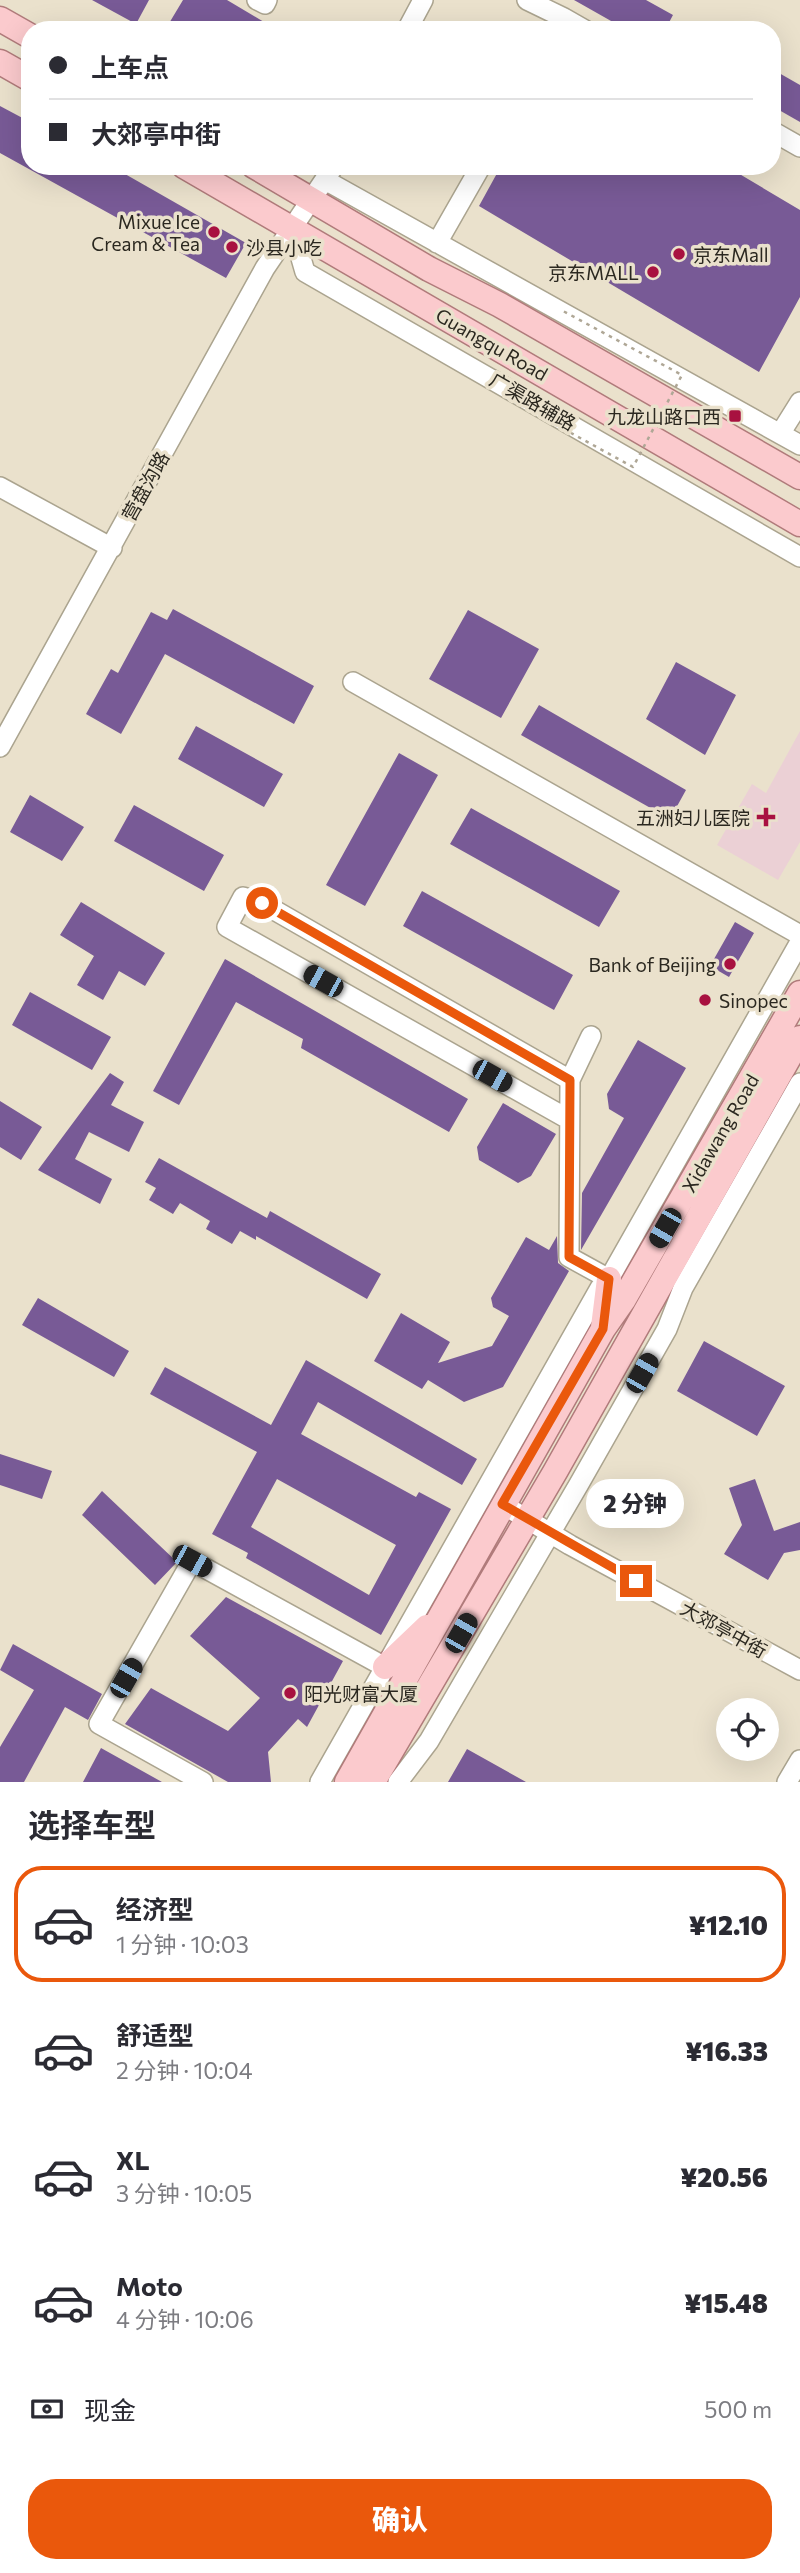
<!DOCTYPE html>
<html lang="zh">
<head>
<meta charset="utf-8">
<style>
  :root { --surface:#fff; --page:#f7f7f7; --text:#2b2b33; --muted:#7c7c81; --line:#e1e1e2; --accent:#ea580c }
  body { margin:0; font-family:Commissioner,"Noto Sans SC",sans-serif; background:var(--page); color:var(--text); height:100vh; display:flex; flex-direction:column; font-size:26px; white-space:nowrap }
  * { box-sizing:border-box; margin:0 }
  p { font-size:23px; color:var(--muted) }
  .icon { flex:none; width:38px; height:38px; fill:none; stroke:currentColor; stroke-width:2; stroke-linecap:round; stroke-linejoin:round }
  .map { position:relative; height:1782px; overflow:hidden }
  .panel { display:flex; flex-direction:column; background:var(--surface); flex:1 }
  .panel>* { flex:none }
  .guide { position:absolute; left:21px; top:21px; width:760px; height:154px; border-radius:28px; box-shadow:0 7px 28px #0002; display:grid; align-content:center; height:154px; padding:0 28px; background:var(--surface) }
  .fabs { position:absolute; left:716px; top:1698px; display:grid; gap:14px }
  .fabs a { display:grid; place-items:center; width:63px; height:63px; border-radius:50%; background:var(--surface); box-shadow:0 7px 28px #0002; font-size:35px }
  .end { position:absolute; width:32px; height:32px; margin:-16px; border:9px solid #ea580c; background:#fff; box-shadow:0 0 0 4px #fff }
  .from { border-radius:50% }
  .bubble { position:absolute; height:49px; border-radius:24px; background:var(--surface); box-shadow:0 7px 28px #0002; font-size:23px; font-weight:800; line-height:49px; text-align:center }
  .car { position:absolute; width:21px; height:42px; margin:-21px -10px; border-radius:9px; box-shadow:0 0 5px 2px #0007; background:linear-gradient(#222 24%,#8ab4d8 0 40%,#222 0 76%,#8ab4d8 0 86%,#222 0) }
  .guide b { display:flex; align-items:center; gap:24px; height:66px; font-size:26px }
  .guide b+b { border-top:2px solid var(--line) }
  .guide i { width:18px; height:18px; background:var(--text) }
  ul { padding:0; list-style:none }
  li { display:flex; align-items:center; gap:21px; height:116px; margin:0 14px 10px; padding:0 14px; border:4px solid transparent; border-radius:28px }
  li div { flex:1 }
  li b { display:block; font-size:26px }
  li em { font-style:normal; font-weight:800 }
  li.active { border-color:var(--accent) }
  li>.icon { width:63px; height:63px; stroke-width:1.5 }
  h2 { padding:0 28px; font-size:32px; line-height:84px }
  .pay { display:flex; align-items:center; gap:18px; height:77px; padding:0 28px; font-size:26px }
  .pay p { margin-inline-start:auto }
  .cta { display:flex; gap:14px; margin-top:auto; padding:14px 28px }
  .cta a { flex:1; height:80px; border-radius:28px; background:var(--accent); color:#fff; font-size:28px; font-weight:800; line-height:80px; text-align:center }
  .map>svg:first-child { display:block }
  .medical { fill:#ebd0d5 }
  .building { fill:#785a96; fill-rule:evenodd }
  .lines { fill:none; stroke-linecap:round; stroke-linejoin:round }
  .minor-casing { stroke:#aba48f; stroke-width:22 }
  .major-casing { stroke:#b07b7b; stroke-width:27 }
  .minor { stroke:#fff; stroke-width:19 }
  .major { stroke:#fbcacd; stroke-width:24 }
  .path-bridge { stroke:#afa796; stroke-width:2.5; stroke-dasharray:3.5 5; stroke-linecap:butt }
  .route { stroke:#ea580c; stroke-width:9 }
  .poi-dot { fill:#a81140; stroke:#eae1cc; stroke-width:2.5 }
  .labels { text-anchor:middle; dominant-baseline:central; stroke-width:7; stroke-linejoin:round; paint-order:stroke }
  .poi-label { font-size:19px; fill:#2b2820; stroke:#eae1cc; text-anchor:end }
  .street-label { font-size:19px; fill:#2b2820; stroke:#eae1cc }
</style>
</head>
<body>
<div class="map">
<svg width="800" height="1782" viewBox="0 0 800 1782">
  <rect width="100%" height="100%" fill="#eae1cc"/>
  <!-- medical -->
  <path class="medical" d="M 800,731 L 800,842 L 778,880 L 717,845 L 752,784 L 766,793 Z"/>
  <!-- building -->
  <path class="building" d="M 92,0 L 149,0 L 136,24 Z
    M 183,0 L 227,0 L 264,22 L 260,30 L 165,30 Z
    M 574,0 L 646,0 L 673,15 L 665,30 L 627,30 Z
    M 772,69 L 800,85 L 800,122 L 772,106 Z
    M 0,106 L 30,122 L 30,166 L 111,166 L 246,243 L 226,278 L 0,153 Z
    M 501,166 L 726,166 L 800,210 L 800,297 L 759,372 L 479,206 Z
    M 173,609 L 314,686 L 294,724 L 165,654 L 121,734 L 86,714 L 111,669 L 118,673 L 151,612 L 167,620 Z
    M 468,610 L 539,649 L 501,718 L 429,679 Z
    M 676,662 L 736,695 L 705,755 L 646,719 Z
    M 539,705 L 686,790 L 670,819 L 521,735 Z
    M 196,726 L 283,774 L 264,807 L 178,759 Z
    M 399,753 L 438,775 L 365,906 L 326,885 Z
    M 30,795 L 84,827 L 62,861 L 10,832 Z
    M 134,805 L 224,855 L 204,891 L 114,841 Z
    M 471,808 L 620,891 L 599,927 L 450,844 Z
    M 422,891 L 573,975 L 554,1010 L 403,926 Z
    M 81,902 L 165,953 L 145,986 L 119,971 L 103,1000 L 77,985 L 94,956 L 60,935 Z
    M 735,922 L 754,933 L 729,977 L 710,966 Z
    M 225,959 L 468,1099 L 449,1132 L 301,1048 L 303,1039 L 236,1002 L 179,1105 L 153,1091 Z
    M 30,992 L 111,1037 L 92,1070 L 12,1025 Z
    M 638,1040 L 686,1068 L 581,1250 L 582,1193 L 624,1118 L 609,1109 L 607,1094 Z
    M 110,1073 L 124,1082 L 111,1105 L 144,1122 L 129,1152 L 89,1132 L 75,1159 L 112,1179 L 100,1204 L 38,1170 Z
    M 0,1101 L 42,1127 L 21,1160 L 0,1147 Z
    M 503,1103 L 556,1134 L 531,1176 L 518,1183 L 479,1160 L 477,1147 Z
    M 159,1158 L 267,1218 L 270,1211 L 381,1274 L 367,1299 L 256,1236 L 256,1240 L 240,1231 L 232,1244 L 206,1229 L 210,1221 L 180,1203 L 173,1214 L 149,1200 L 156,1188 L 145,1182 Z
    M 557,1236 L 558,1263 L 569,1271 L 503,1387 L 464,1402 L 428,1380 L 422,1389 L 374,1361 L 401,1313 L 450,1342 L 438,1363 L 492,1346 L 509,1316 L 493,1307 L 491,1298 L 526,1237 L 549,1250 Z
    M 38,1298 L 129,1351 L 114,1377 L 22,1325 Z
    M 704,1341 L 785,1386 L 757,1436 L 677,1391 Z
    M 306,1360 L 477,1459 L 462,1485 L 318,1402 L 301,1434 L 416,1497 L 419,1492 L 451,1509 L 381,1635 L 246,1558 L 248,1553 L 212,1534 L 257,1452 L 150,1394 L 165,1367 L 271,1425 ZM 277,1479 L 396,1545 L 369,1595 L 251,1527 Z
    M 0,1454 L 52,1471 L 42,1499 L 0,1485 Z
    M 755,1479 L 774,1531 L 800,1522 L 800,1550 L 784,1553 L 768,1580 L 724,1554 L 742,1525 L 729,1488 Z
    M 102,1491 L 177,1562 L 155,1585 L 82,1515 Z
    M 226,1597 L 343,1661 L 307,1727 L 298,1719 L 268,1752 L 271,1782 L 228,1782 L 125,1724 L 151,1688 L 228,1731 L 260,1698 L 190,1636 Z
    M 13,1644 L 102,1694 L 88,1720 L 65,1707 L 24,1782 L 0,1782 L 0,1747 L 34,1690 L 0,1670 Z
    M 101,1748 L 162,1782 L 83,1782 Z
    M 467,1749 L 526,1782 L 448,1782 Z"/>
  <g class="lines">
    <!-- minor casing -->
    <g class="minor-casing">
      <path id="minor" d="M 257,0 L 265,4 L 267,0
        M 527,0 L 564,18
        M 558,29 L 564,18 L 585,30
        M 407,30 L 423,0
        M 772,131 L 800,147
        M 325,180 L 800,445
        M 292,227 L 305,272 L 800,557
        M 437,243 L 481,166
        M 780,434 L 800,402
        M 0,487 L 112,548
        M 353,682 L 800,935
        M 0,747 L 265,268 L 334,166
        M 570,1080 L 591,1036
        M 568,1119 L 227,927 L 243,897 L 262,903 L 570,1080 L 569,1257 L 609,1279
        M 502,1504 L 570,1545 L 800,1670
        M 203,1782 L 99,1724 L 192,1561 L 385,1667
        M 320,1782 L 600,1288 L 609,1279 L 800,942
        M 398,1782 L 429,1741 L 579,1484 L 667,1329 L 683,1288 L 800,1083
        M 787,1782 L 800,1760"/>
    </g>
    <!-- major casing -->
    <g class="major-casing">
      <path id="major" d="M 0,19 L 30,36
        M 0,62 L 30,79
        M 184,166 L 800,524
        M 254,166 L 429,269 L 500,305 L 800,477
        M 603,1327 L 609,1279
        M 385,1667 L 427,1627
        M 347,1782 L 603,1329 L 624,1299 L 800,993
        M 373,1782 L 555,1472 L 800,1038"/>
    </g>
    <!-- minor -->
    <use href="#minor" class="minor"/>
    <!-- major -->
    <use href="#major" class="major"/>
    <!-- path-bridge -->
    <path class="path-bridge" d="M 511,400 L 633,467 L 682,375 L 563,311"/>
  </g>
  <g class="lines">
    <!-- route -->
    <path class="route" d="M 262,903 L 570,1080 L 569,1257 L 609,1279 L 603,1329 L 502,1504 L 636,1581"/>
  </g>
  <!-- markers -->
  <g class="poi-dot">
    <circle cx="214" cy="232" r="7"/>
    <circle cx="232" cy="247" r="7"/>
    <circle cx="679" cy="254" r="7"/>
    <circle cx="653" cy="272" r="7"/>
    <rect x="728" y="409" width="14" height="14" rx="3.5"/>
    <path d="M762.5 806.5h7v7h7v7h-7v7h-7v-7h-7v-7h7z"/>
    <circle cx="730" cy="964" r="7"/>
    <circle cx="705" cy="1000" r="7"/>
    <circle cx="290" cy="1693" r="7"/>
  </g>
  <g class="labels">
    <!-- poi labels -->
    <g class="poi-label">
      <text x="200" y="221">Mixue Ice<tspan x="200" dy="22">Cream &amp; Tea</tspan></text>
      <text x="246" y="247" text-anchor="start">沙县小吃</text>
      <text x="693" y="254" text-anchor="start">京东Mall</text>
      <text x="639" y="272">京东MALL</text>
      <text x="721" y="416">九龙山路口西</text>
      <text x="750" y="817">五洲妇儿医院</text>
      <text x="716" y="964">Bank of Beijing</text>
      <text x="719" y="1000" text-anchor="start">Sinopec</text>
      <text x="304" y="1693" text-anchor="start">阳光财富大厦</text>
    </g>
    <!-- street labels -->
    <g class="street-label">
      <text transform="translate(492 344) rotate(30)">Guangqu Road</text>
      <text transform="translate(533 401) rotate(30)">广渠路辅路</text>
      <text transform="translate(145 486) rotate(-61)">营盘沟路</text>
      <text transform="translate(720 1133) rotate(-60)">Xidawang Road</text>
      <text transform="translate(724 1629) rotate(29)">大郊亭中街</text>
    </g>
  </g>
</svg>
<div class="fabs">
<a><svg class="icon" aria-label="locate" viewBox="0 0 24 24"><circle cx="12" cy="12" r="6"/><path d="M12 2v4M12 18v4M2 12h4M18 12h4"/></svg></a>
</div>
<i class="end from" style="left:262px;top:903px"></i>
<i class="end" style="left:636px;top:1581px"></i>
<div class="bubble" style="left:586px;top:1479px;width:98px">2 分钟</div>
<i class="car" style="left:323px;top:981px;rotate:299deg"></i>
<i class="car" style="left:492px;top:1076px;rotate:119deg"></i>
<i class="car" style="left:665px;top:1228px;rotate:210deg"></i>
<i class="car" style="left:642px;top:1373px;rotate:30deg"></i>
<i class="car" style="left:192px;top:1561px;rotate:119deg"></i>
<i class="car" style="left:461px;top:1633px;rotate:30deg"></i>
<i class="car" style="left:126px;top:1678px;rotate:30deg"></i>
<div class="guide">
<b><i class="from"></i>上车点</b>
<b><i></i>大郊亭中街</b>
</div>
</div>
<section class="panel">
<h2>选择车型</h2>
<ul>
<li class="active"><svg class="icon" aria-label="car" viewBox="0 0 24 24"><path d="M5 17H2v-5l4-1 3-4h7l3 4 3 1v5h-3M9 17h6M6 11h13"/><circle cx="7" cy="17" r="2"/><circle cx="17" cy="17" r="2"/></svg><div><b>经济型</b><p>1 分钟 · 10:03</p></div><em>¥12.10</em></li>
<li><svg class="icon" aria-label="car" viewBox="0 0 24 24"><path d="M5 17H2v-5l4-1 3-4h7l3 4 3 1v5h-3M9 17h6M6 11h13"/><circle cx="7" cy="17" r="2"/><circle cx="17" cy="17" r="2"/></svg><div><b>舒适型</b><p>2 分钟 · 10:04</p></div><em>¥16.33</em></li>
<li><svg class="icon" aria-label="car" viewBox="0 0 24 24"><path d="M5 17H2v-5l4-1 3-4h7l3 4 3 1v5h-3M9 17h6M6 11h13"/><circle cx="7" cy="17" r="2"/><circle cx="17" cy="17" r="2"/></svg><div><b>XL</b><p>3 分钟 · 10:05</p></div><em>¥20.56</em></li>
<li><svg class="icon" aria-label="car" viewBox="0 0 24 24"><path d="M5 17H2v-5l4-1 3-4h7l3 4 3 1v5h-3M9 17h6M6 11h13"/><circle cx="7" cy="17" r="2"/><circle cx="17" cy="17" r="2"/></svg><div><b>Moto</b><p>4 分钟 · 10:06</p></div><em>¥15.48</em></li>
</ul>
<div class="pay"><svg class="icon" aria-label="cash" viewBox="0 0 24 24"><path d="M3 7h18v10H3z"/><circle cx="12" cy="12" r="2"/></svg>现金<p>500 m</p></div>
<div class="cta"><a>确认</a></div>
</section>
</body>
</html>
